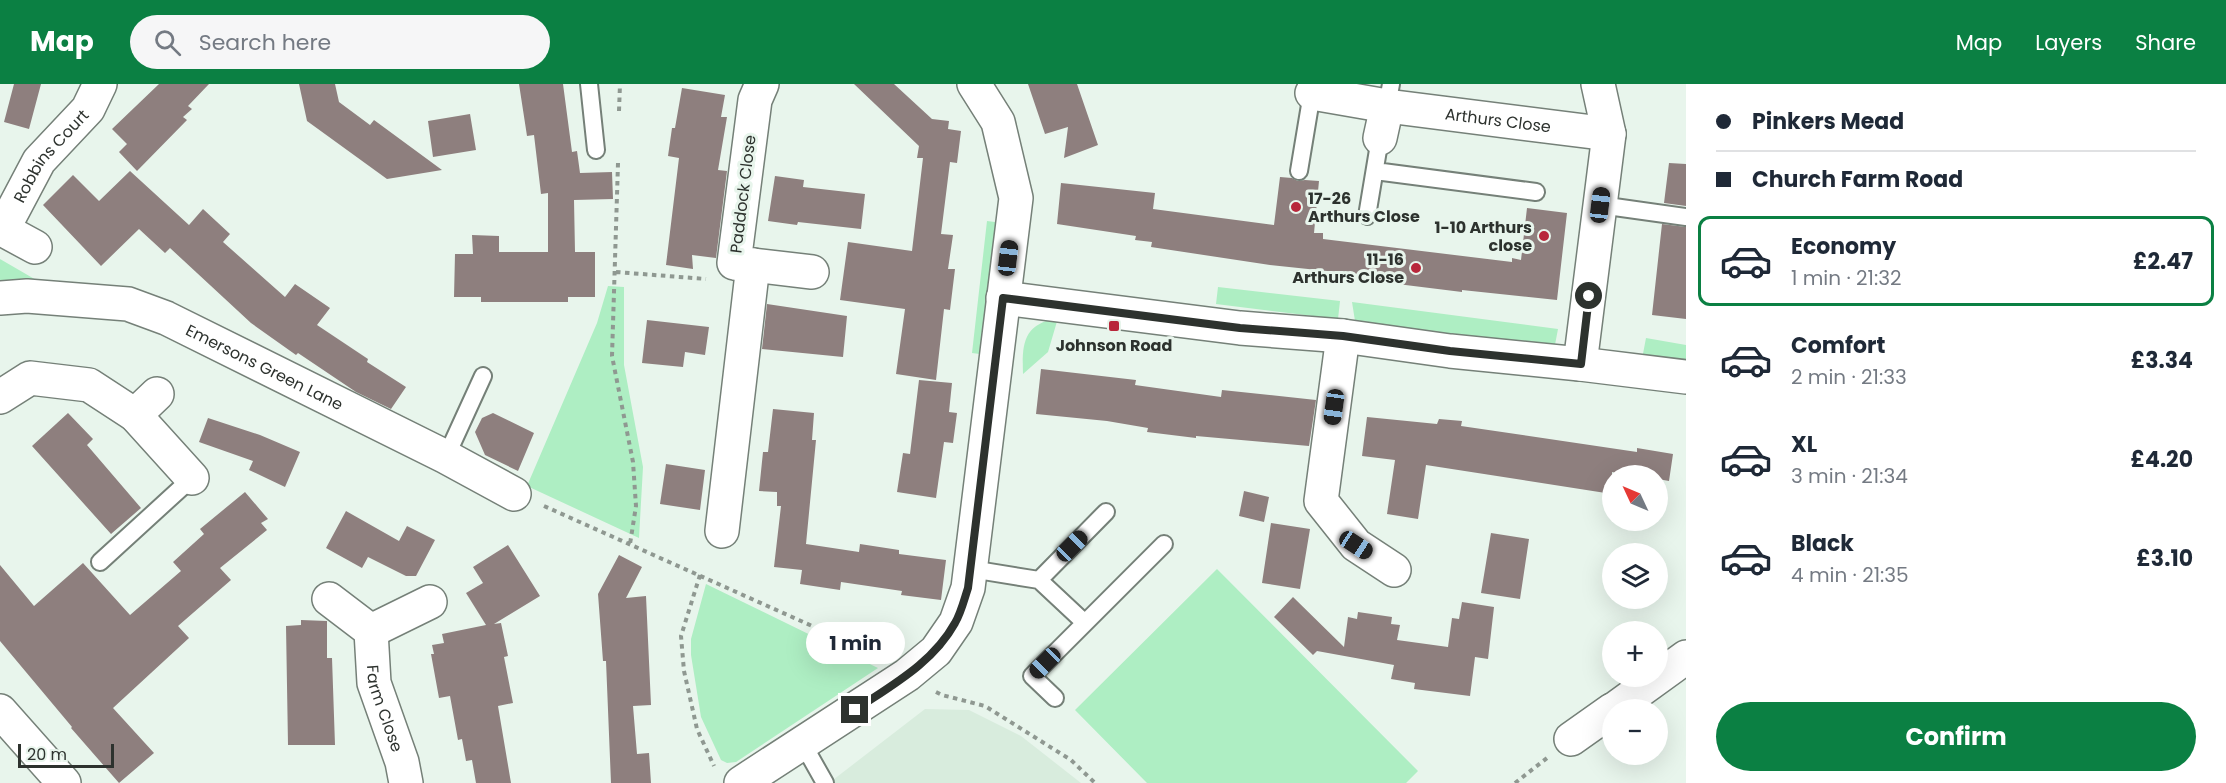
<!DOCTYPE html>
<html lang="en">
<head>
<meta charset="utf-8">
<style>
  :root { --surface:#fff; --page:#f6f6f7; --text:#1f2937; --muted:#747a83; --line:#e0e1e3; --accent:#0b8043 }
  body { margin:0; font-family:Poppins,sans-serif; background:var(--page); color:var(--text); height:100vh; display:flex; flex-direction:column; font-size:22px; white-space:nowrap }
  * { box-sizing:border-box; margin:0 }
  p { font-size:20px; color:var(--muted) }
  .icon { flex:none; width:33px; height:33px; fill:none; stroke:currentColor; stroke-width:2; stroke-linecap:round; stroke-linejoin:round }
  .map { position:relative; flex:1; overflow:hidden }
  .panel { display:flex; flex-direction:column; background:var(--surface); width:540px }
  .panel>* { flex:none }
  .banner { display:grid; align-content:center; height:132px; padding:0 30px; background:var(--surface) }
  .needle { width:39px; rotate:314deg }
  .tools { position:absolute; left:1602px; top:381px; display:grid; gap:12px }
  .tools a { display:grid; place-items:center; width:66px; height:66px; border-radius:50%; background:var(--surface); box-shadow:0 6px 24px #0002; font-size:30px }
  .scale { position:absolute; left:18px; bottom:15px; width:96px; box-sizing:border-box; padding-left:6px; border:3px solid #2d322e; border-top:0; font-size:16px; line-height:21px; white-space:nowrap; color:#2d322e; -webkit-text-stroke:4px #e8f5ec; paint-order:stroke }
  .end { position:absolute; width:27px; height:27px; margin:-14px; border:8px solid #2d322e; background:#fff; box-shadow:0 0 0 3px #fff }
  .from { border-radius:50% }
  .bubble { position:absolute; height:42px; border-radius:21px; background:var(--surface); box-shadow:0 6px 24px #0002; font-size:20px; font-weight:700; line-height:42px; text-align:center }
  .car { position:absolute; width:18px; height:36px; margin:-18px -9px; border-radius:8px; box-shadow:0 0 4px 2px #0007; background:linear-gradient(#222 24%,#8ab4d8 0 40%,#222 0 76%,#8ab4d8 0 86%,#222 0) }
  .banner b { display:flex; align-items:center; gap:21px; height:57px; font-size:22px }
  .banner b+b { border-top:2px solid var(--line) }
  .banner i { width:15px; height:15px; background:var(--text) }
  ul { padding:0; list-style:none }
  li { display:flex; align-items:center; gap:18px; height:90px; margin:0 12px 9px; padding:0 18px; border:3px solid transparent; border-radius:12px }
  li div { flex:1 }
  li b { display:block; font-size:22px }
  li em { font-style:normal; font-weight:700 }
  li.on { border-color:var(--accent) }
  li>.icon { width:54px; height:54px; stroke-width:1.5 }
  .action { display:flex; gap:12px; margin-top:auto; padding:12px 30px }
  .action a { flex:1; height:69px; border-radius:36px; background:var(--accent); color:#fff; font-size:24px; font-weight:700; line-height:69px; text-align:center }
  header { display:flex; align-items:center; gap:36px; box-sizing:border-box; height:84px; padding:0 30px; background:var(--accent); color:#fff }
  header strong { font-size:28px }
  nav { display:flex; gap:33px; margin-inline-start:auto; font-size:21px }
  .search { width:420px; height:54px; background:var(--page); display:flex; align-items:center; gap:15px; box-sizing:border-box; padding:0 21px; border-radius:33px; color:var(--muted); font-size:22px }
  main { display:flex; flex:1; min-height:0 }
  .map>svg:first-child { display:block }
  .built { fill:#d8ecdd }
  .green { fill:#aeeec3 }
  .building { fill:#8e7f7e }
  .lines { fill:none; stroke-linecap:round; stroke-linejoin:round }
  .service-casing { stroke:#758078; stroke-width:20 }
  .minor-casing { stroke:#758078; stroke-width:36 }
  .path { stroke:#8f9891; stroke-width:4; stroke-dasharray:4.5 4.5; stroke-linecap:butt }
  .service { stroke:#fff; stroke-width:16 }
  .minor { stroke:#fff; stroke-width:33 }
  .route { stroke:#2d322e; stroke-width:8 }
  .poi-dot { fill:#b8273b; stroke:#e8f5ec; stroke-width:2 }
  .labels { text-anchor:middle; dominant-baseline:central; stroke-width:6; stroke-linejoin:round; paint-order:stroke }
  .street-label { font-size:16px; fill:#2d322e; stroke:#e8f5ec }
  .poi-label { font-size:16px; font-weight:bold; fill:#2d322e; stroke:#e8f5ec; text-anchor:end }
</style>
</head>
<body>
<header>
<strong>Map</strong>
<div class="search"><svg class="icon" aria-label="search" viewBox="0 0 24 24"><circle cx="10" cy="10" r="6"/><path d="M15 15l6 6"/></svg>Search here</div>
<nav><a>Map</a><a>Layers</a><a>Share</a></nav>
</header>
<main>
<div class="map">
<svg width="1686" height="699" viewBox="0 0 1686 699">
  <rect width="100%" height="100%" fill="#e8f5ec"/>
  <!-- built -->
  <path class="built" d="M 925,625 L 969,626 L 1021,652 L 1081,699 L 829,699 Z"/>
  <!-- green -->
  <path class="green" d="M 987,137 L 1003,139 L 987,271 L 972,269 Z
    M 0,175 L 50,204 L 0,208 Z
    M 608,202 L 624,203 L 624,281 L 643,383 L 639,454 L 527,402 L 597,239 Z
    M 1218,203 L 1340,217 L 1338,235 L 1216,220 Z
    M 1352,218 L 1558,245 L 1554,266 L 1355,237 Z
    M 1058,234 L 1048,268 L 1023,290 C 1022,260 1023,240 1058,234 Z
    M 1646,254 L 1686,261 L 1686,281 L 1642,275 Z
    M 1217,485 L 1418,687 L 1406,699 L 1147,699 L 1075,626 Z
    M 706,500 L 878,584 L 736,678 L 727,679 L 721,676 L 701,633 L 691,571 L 691,555 Z"/>
  <!-- building -->
  <path class="building" d="M 14,0 L 41,0 L 29,45 L 4,38 Z
    M 159,0 L 209,0 L 188,22 L 192,25 L 183,33 L 187,36 L 137,87 L 119,68 L 127,60 L 112,45 Z
    M 299,0 L 335,0 L 339,18 L 370,41 L 374,36 L 442,86 L 387,95 L 307,37 Z
    M 519,0 L 563,0 L 572,68 L 577,67 L 580,89 L 612,88 L 613,115 L 574,116 L 575,168 L 595,168 L 595,213 L 568,213 L 568,218 L 481,218 L 481,213 L 454,213 L 455,170 L 473,170 L 472,151 L 499,152 L 499,168 L 548,168 L 548,109 L 541,110 L 534,51 L 527,52 Z
    M 854,0 L 894,0 L 932,35 L 949,37 L 948,45 L 961,47 L 957,79 L 950,78 L 941,150 L 953,151 L 948,185 L 955,185 L 950,226 L 944,225 L 936,296 L 896,290 L 905,225 L 840,216 L 848,158 L 912,167 L 923,74 L 917,74 L 919,62 Z
    M 1028,0 L 1077,0 L 1098,61 L 1064,74 L 1068,43 L 1045,50 Z
    M 682,4 L 725,11 L 721,33 L 727,33 L 718,86 L 727,87 L 716,174 L 692,171 L 693,185 L 666,181 L 679,74 L 668,72 L 672,44 L 675,44 Z
    M 470,30 L 476,66 L 433,73 L 428,37 Z
    M 1669,79 L 1686,80 L 1686,122 L 1664,119 Z
    M 130,87 L 189,141 L 203,125 L 230,150 L 223,158 L 285,213 L 295,200 L 330,224 L 317,241 L 368,275 L 367,278 L 406,303 L 391,325 L 356,308 L 298,269 L 296,271 L 251,239 L 170,164 L 165,169 L 139,145 L 101,182 L 43,121 L 73,91 L 99,117 Z
    M 775,92 L 804,96 L 803,103 L 865,110 L 861,145 L 798,138 L 797,141 L 768,137 Z
    M 1280,93 L 1292,94 L 1298,97 L 1305,96 L 1319,97 L 1314,149 L 1323,149 L 1323,155 L 1512,178 L 1512,174 L 1521,176 L 1527,124 L 1567,129 L 1557,216 L 1462,206 L 1462,208 L 1365,196 L 1365,191 L 1270,181 L 1151,163 L 1152,158 L 1135,156 L 1136,152 L 1057,140 L 1061,99 L 1155,109 L 1153,125 L 1274,141 Z
    M 1662,140 L 1686,143 L 1686,235 L 1652,231 Z
    M 767,220 L 847,232 L 843,273 L 762,265 Z
    M 647,236 L 709,243 L 705,271 L 685,268 L 683,283 L 642,279 Z
    M 1041,285 L 1136,296 L 1135,301 L 1221,313 L 1222,306 L 1316,316 L 1309,362 L 1196,352 L 1196,354 L 1147,348 L 1148,344 L 1107,337 L 1036,330 Z
    M 919,296 L 952,299 L 949,328 L 957,329 L 953,359 L 944,358 L 936,414 L 897,408 L 903,369 L 910,370 Z
    M 773,325 L 814,329 L 812,356 L 816,356 L 806,460 L 859,468 L 860,460 L 899,466 L 899,470 L 946,476 L 941,516 L 901,511 L 902,507 L 841,498 L 840,506 L 800,500 L 802,486 L 774,483 L 781,422 L 777,422 L 777,408 L 759,407 L 763,368 L 768,368 Z
    M 68,329 L 93,355 L 87,361 L 141,424 L 111,450 L 32,362 Z
    M 493,329 L 534,349 L 518,387 L 485,371 L 475,348 L 482,334 Z
    M 1367,333 L 1437,340 L 1439,335 L 1462,337 L 1461,342 L 1637,368 L 1637,364 L 1673,370 L 1669,397 L 1658,395 L 1658,392 L 1635,392 L 1612,388 L 1612,410 L 1426,381 L 1418,435 L 1387,430 L 1395,376 L 1362,372 Z
    M 208,334 L 260,351 L 300,368 L 285,403 L 249,386 L 253,377 L 199,358 Z
    M 666,380 L 705,386 L 700,426 L 660,420 Z
    M 1244,407 L 1269,413 L 1264,438 L 1239,432 Z
    M 245,408 L 268,435 L 261,439 L 267,446 L 220,484 L 231,496 L 178,542 L 189,554 L 113,624 L 154,669 L 119,699 L 71,644 L 72,643 L 0,557 L 0,481 L 34,522 L 83,479 L 130,531 L 181,487 L 173,478 L 204,450 L 200,445 Z
    M 346,427 L 399,457 L 407,442 L 435,456 L 416,492 L 406,492 L 368,473 L 362,484 L 326,464 Z
    M 1271,439 L 1310,445 L 1300,505 L 1262,499 Z
    M 1491,449 L 1529,455 L 1520,515 L 1481,509 Z
    M 508,461 L 540,512 L 494,540 L 501,539 L 508,572 L 504,573 L 513,619 L 498,622 L 511,699 L 476,699 L 472,676 L 466,677 L 462,655 L 458,656 L 450,612 L 439,614 L 431,570 L 434,570 L 432,561 L 444,559 L 442,550 L 486,541 L 466,509 L 483,499 L 473,483 Z
    M 619,471 L 642,483 L 626,514 L 646,512 L 651,621 L 633,622 L 637,670 L 649,669 L 651,699 L 611,699 L 606,577 L 603,577 L 598,510 Z
    M 1293,513 L 1344,563 L 1348,533 L 1357,535 L 1358,528 L 1392,533 L 1391,540 L 1400,541 L 1397,556 L 1448,563 L 1452,534 L 1459,535 L 1462,518 L 1494,523 L 1488,575 L 1475,573 L 1470,612 L 1414,605 L 1415,599 L 1391,595 L 1394,581 L 1317,567 L 1313,571 L 1274,533 Z
    M 301,536 L 327,537 L 327,574 L 332,574 L 335,661 L 288,661 L 286,542 L 301,541 Z"/>
  <g class="lines">
    <!-- service casing -->
    <g class="service-casing">
      <path id="service" d="M 589,0 L 596,66
        M 1387,22 L 1391,0
        M 1299,87 L 1312,9
        M 1375,87 L 1536,108
        M 1600,121 L 1686,133
        M 1367,132 L 1380,54
        M 446,373 L 483,292
        M 100,478 L 192,394
        M 971,485 L 1039,496 L 1085,539 L 1164,460
        M 1039,496 L 1106,428
        M 1055,614 L 1032,592 L 1085,539
        M 803,660 L 825,699"/>
    </g>
    <!-- minor casing -->
    <g class="minor-casing">
      <g id="minor">
        <path d="M 762,0 L 755,16 L 734,179 L 812,188"/>
        <path id="s1" d="M 1312,9 L 1387,22 L 1609,50"/>
        <path d="M 1380,54 L 1387,22"/>
        <path d="M 0,144 L 35,163"/>
        <path id="s2" d="M 3,145 L 39,77 L 88,25 L 100,0"/>
        <path id="s3" d="M 0,214 L 27,212 L 128,220 L 166,234 L 446,373 L 514,410"/>
        <path d="M 1003,214 L 1240,244 L 1343,252 L 1450,267 L 1580,280 L 1686,293"/>
        <path d="M 1343,252 L 1321,417 L 1356,461 L 1394,486"/>
        <path d="M 1580,280 L 1609,50 L 1598,0"/>
        <path d="M 0,313 L 30,294 L 89,301 L 135,331 L 192,394"/>
        <path d="M 135,331 L 157,310"/>
        <path d="M 722,447 L 753,181"/>
        <path id="s4" d="M 329,515 L 371,547 L 374,599 L 402,678 L 406,699"/>
        <path d="M 371,547 L 430,518"/>
        <path d="M 1613,626 L 1686,573"/>
        <path d="M 0,627 L 64,699"/>
        <path d="M 1571,655 L 1612,626"/>
        <path d="M 741,699 L 907,591 L 936,567 L 956,538 L 968,504 L 1016,114 L 998,38 L 974,0"/>
      </g>
    </g>
    <!-- path -->
    <path class="path" d="M 619,27 L 620,0
      M 618,79 L 612,272 L 633,378 L 636,422 L 630,460
      M 616,188 L 706,195
      M 544,422 L 877,571
      M 700,491 L 681,552 L 684,587 L 697,645 L 714,682
      M 936,608 L 942,611 L 985,622 L 1071,676 L 1095,699
      M 1515,699 L 1547,674"/>
    <!-- service -->
    <use href="#service" class="service"/>
    <!-- minor -->
    <use href="#minor" class="minor"/>
  </g>
  <g class="lines">
    <!-- route -->
    <path class="route" d="M 855,626 C 892,601 933,579 955,539 C 961,529 964,516 968,504 L 1003,214 L 1240,244 L 1343,252 L 1450,267 L 1581,280 L 1589,212"/>
  </g>
  <!-- markers -->
  <g class="poi-dot">
    <circle cx="1296" cy="123" r="6"/>
    <circle cx="1544" cy="152" r="6"/>
    <circle cx="1416" cy="184" r="6"/>
    <rect x="1108" y="236" width="12" height="12" rx="3"/>
  </g>
  <g class="labels">
    <!-- street labels -->
    <g class="street-label">
      <text stroke="none"><textPath href="#s1" startOffset="188">Arthurs Close</textPath></text>
      <text stroke="none"><textPath href="#s2" startOffset="88">Robbins Court</textPath></text>
      <text transform="translate(743 110) rotate(-83)">Paddock Close</text>
      <text stroke="none"><textPath href="#s3" startOffset="279">Emersons Green Lane</textPath></text>
      <text stroke="none"><textPath href="#s4" startOffset="132">Farm Close</textPath></text>
    </g>
    <!-- poi labels -->
    <g class="poi-label">
      <text x="1308" y="114" text-anchor="start">17-26<tspan x="1308" dy="18">Arthurs Close</tspan></text>
      <text x="1532" y="143">1-10 Arthurs<tspan x="1532" dy="18">close</tspan></text>
      <text x="1404" y="175">11-16<tspan x="1404" dy="18">Arthurs Close</tspan></text>
      <text x="1114" y="261" text-anchor="middle">Johnson Road</text>
    </g>
  </g>
</svg>
<div class="tools">
<a><svg class="needle" viewBox="-14 -14 28 28"><path d="M0-13l5 13h-10z" fill="#e53935"/><path d="M0 13l5-13h-10z" fill="#747a83"/></svg></a>
<a><svg class="icon" aria-label="layers" viewBox="0 0 24 24"><path d="M12 4l9 5-9 5-9-5zM3 14l9 5 9-5"/></svg></a>
<a>+</a>
<a>−</a>
</div>
<div class="scale">20 m</div>
<i class="end from" style="left:1589px;top:212px"></i>
<i class="end" style="left:855px;top:626px"></i>
<div class="bubble" style="left:806px;top:538px;width:99px">1 min</div>
<i class="car" style="left:1600px;top:121px;rotate:7deg"></i>
<i class="car" style="left:1008px;top:174px;rotate:7deg"></i>
<i class="car" style="left:1334px;top:323px;rotate:188deg"></i>
<i class="car" style="left:1356px;top:461px;rotate:123deg"></i>
<i class="car" style="left:1072px;top:462px;rotate:45deg"></i>
<i class="car" style="left:1045px;top:579px;rotate:225deg"></i>
</div>
<section class="panel">
<div class="banner">
<b><i class="from"></i>Pinkers Mead</b>
<b><i></i>Church Farm Road</b>
</div>
<ul>
<li class="on"><svg class="icon" aria-label="car" viewBox="0 0 24 24"><path d="M5 17H2v-5l4-1 3-4h7l3 4 3 1v5h-3M9 17h6M6 11h13"/><circle cx="7" cy="17" r="2"/><circle cx="17" cy="17" r="2"/></svg><div><b>Economy</b><p>1 min · 21:32</p></div><em>£2.47</em></li>
<li><svg class="icon" aria-label="car" viewBox="0 0 24 24"><path d="M5 17H2v-5l4-1 3-4h7l3 4 3 1v5h-3M9 17h6M6 11h13"/><circle cx="7" cy="17" r="2"/><circle cx="17" cy="17" r="2"/></svg><div><b>Comfort</b><p>2 min · 21:33</p></div><em>£3.34</em></li>
<li><svg class="icon" aria-label="car" viewBox="0 0 24 24"><path d="M5 17H2v-5l4-1 3-4h7l3 4 3 1v5h-3M9 17h6M6 11h13"/><circle cx="7" cy="17" r="2"/><circle cx="17" cy="17" r="2"/></svg><div><b>XL</b><p>3 min · 21:34</p></div><em>£4.20</em></li>
<li><svg class="icon" aria-label="car" viewBox="0 0 24 24"><path d="M5 17H2v-5l4-1 3-4h7l3 4 3 1v5h-3M9 17h6M6 11h13"/><circle cx="7" cy="17" r="2"/><circle cx="17" cy="17" r="2"/></svg><div><b>Black</b><p>4 min · 21:35</p></div><em>£3.10</em></li>
</ul>
<div class="action"><a>Confirm</a></div>
</section>
</main>
</body>
</html>
